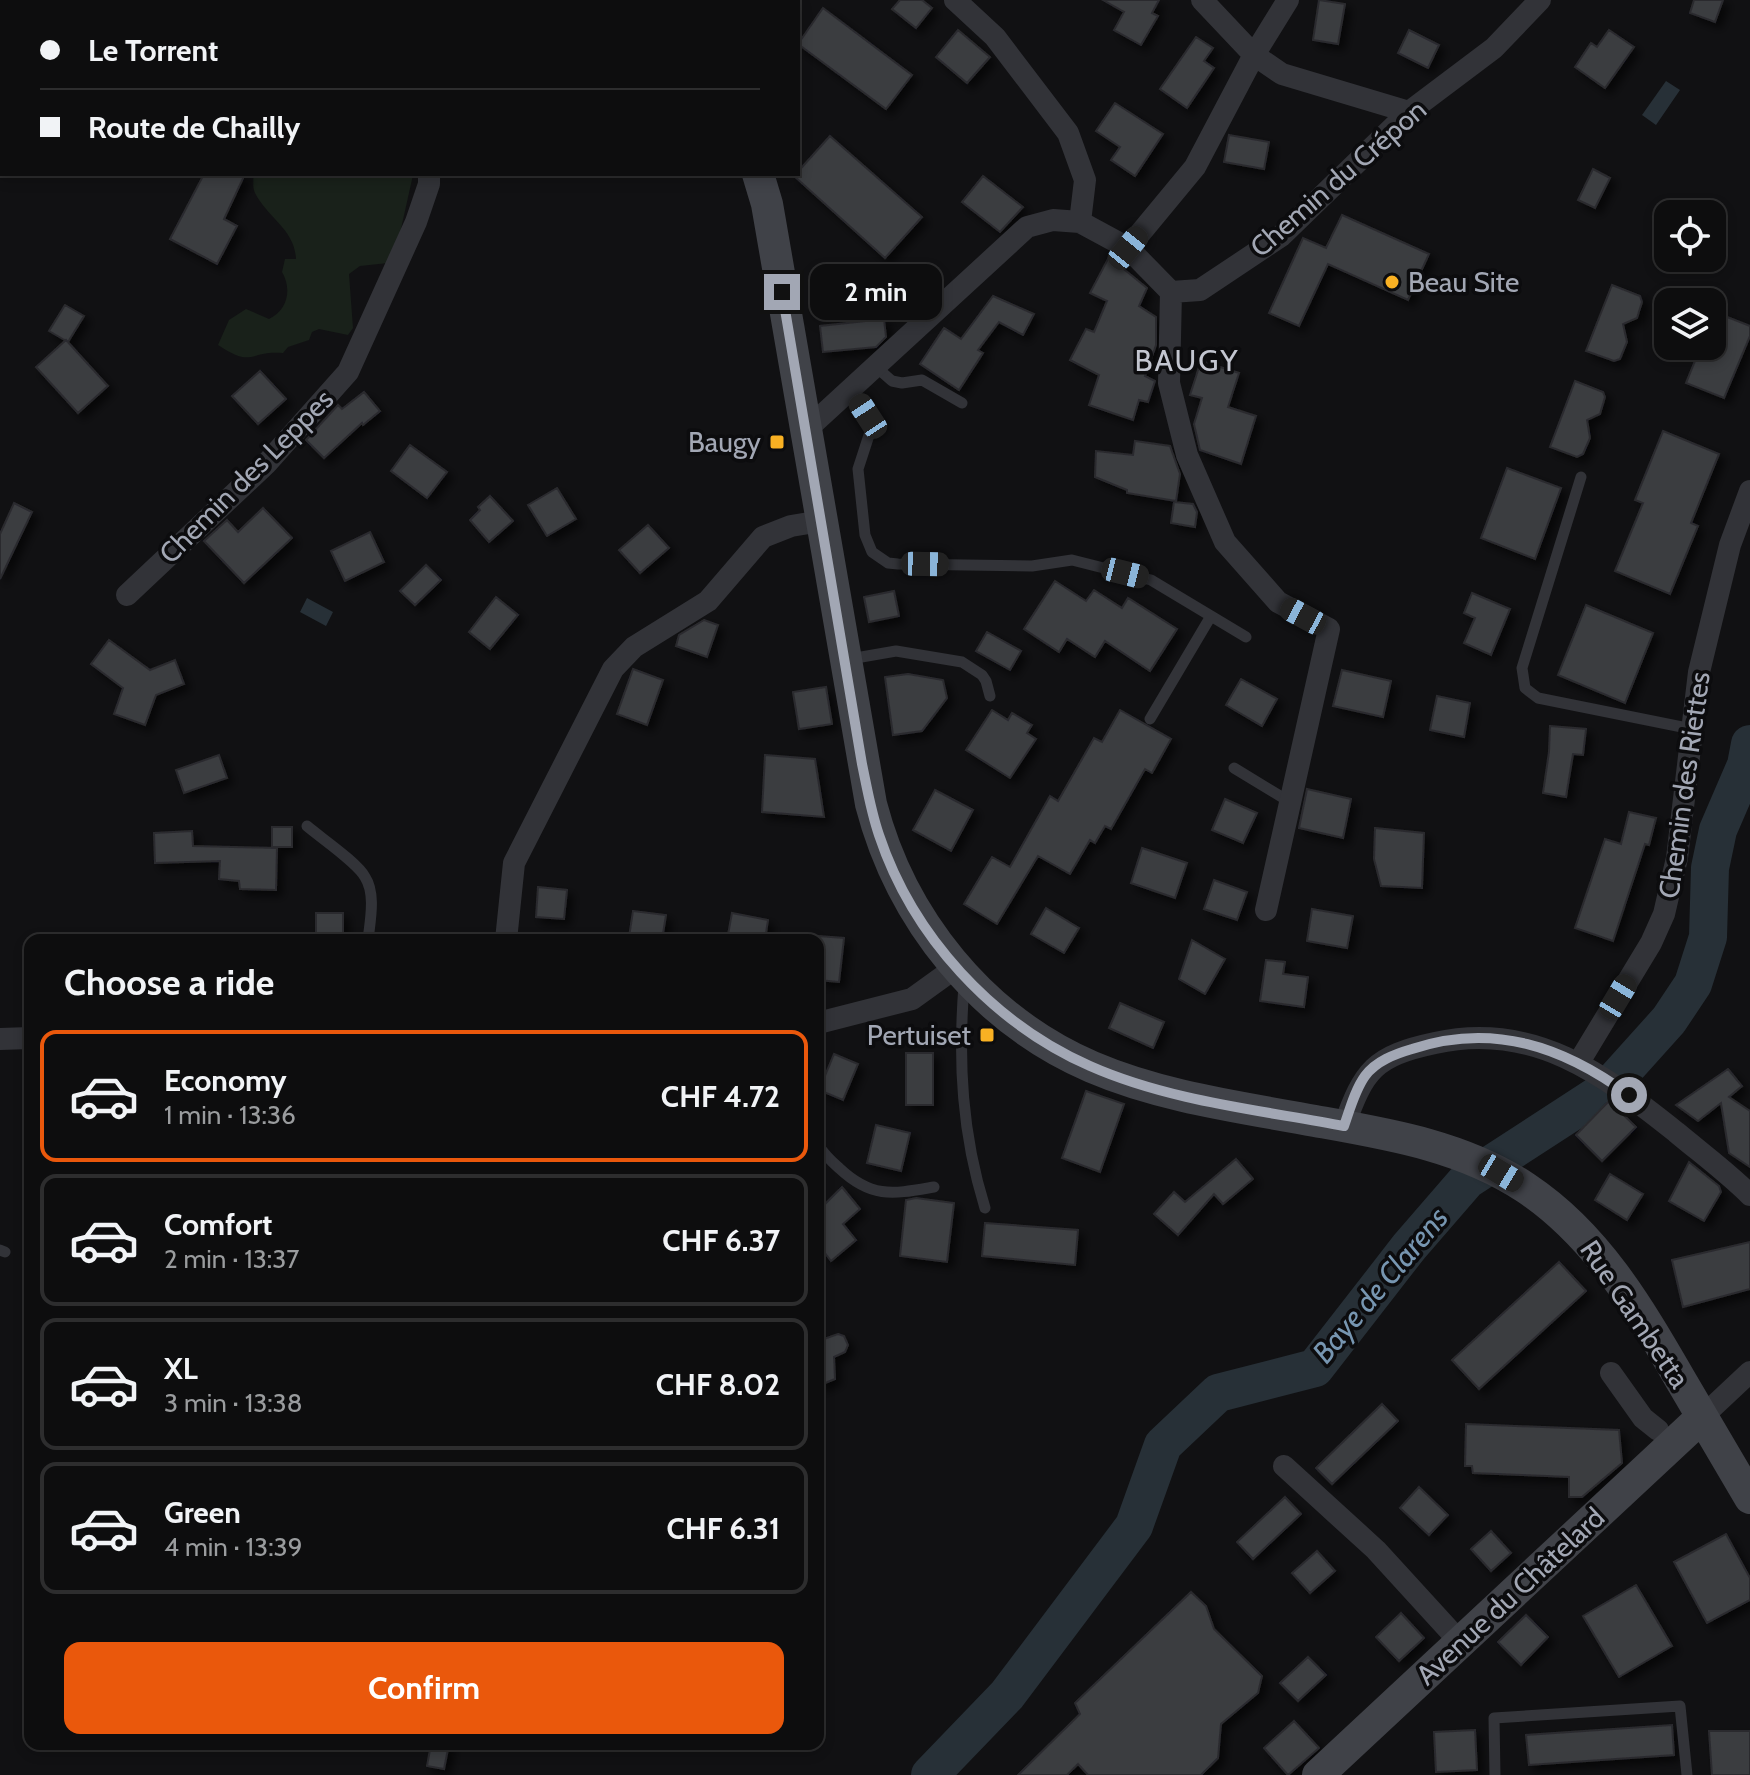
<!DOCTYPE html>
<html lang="en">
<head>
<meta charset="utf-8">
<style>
  :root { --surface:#0d0d0e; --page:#1b1b1c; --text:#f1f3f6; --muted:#9a9c9e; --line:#2d2d2e; --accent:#ea580c }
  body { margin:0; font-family:Cabin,sans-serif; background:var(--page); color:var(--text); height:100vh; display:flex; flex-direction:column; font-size:30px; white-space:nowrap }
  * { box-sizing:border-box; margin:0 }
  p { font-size:26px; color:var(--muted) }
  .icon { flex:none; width:44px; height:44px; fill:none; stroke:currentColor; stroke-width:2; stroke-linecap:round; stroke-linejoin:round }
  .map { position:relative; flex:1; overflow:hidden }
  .details { position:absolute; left:24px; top:934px; width:800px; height:816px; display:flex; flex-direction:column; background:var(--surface); border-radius:16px; box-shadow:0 4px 12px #0003,0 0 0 2px var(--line) }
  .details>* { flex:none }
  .banner { position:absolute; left:0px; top:0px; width:800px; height:176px; box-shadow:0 4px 12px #0003,0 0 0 2px var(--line); display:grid; align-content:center; height:176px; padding:0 40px; background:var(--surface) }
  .controls { position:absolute; left:1654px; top:200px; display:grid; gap:16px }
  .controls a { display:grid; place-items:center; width:72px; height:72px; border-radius:16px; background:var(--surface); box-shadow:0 4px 12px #0003,0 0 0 2px var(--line); font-size:40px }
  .end { position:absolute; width:36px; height:36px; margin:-18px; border:10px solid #a2a7b4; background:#111; box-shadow:0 0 0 4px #111 }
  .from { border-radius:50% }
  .bubble { position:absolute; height:56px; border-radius:16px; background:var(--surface); box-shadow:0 4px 12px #0003,0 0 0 2px var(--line); font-size:26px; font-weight:800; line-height:56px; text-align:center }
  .car { position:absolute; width:24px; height:48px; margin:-24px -12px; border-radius:10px; box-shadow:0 0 6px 2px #0007; background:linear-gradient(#222 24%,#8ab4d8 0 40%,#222 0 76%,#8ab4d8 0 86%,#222 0) }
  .banner b { display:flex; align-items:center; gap:28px; height:76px; font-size:30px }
  .banner b+b { border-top:2px solid var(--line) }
  .banner i { width:20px; height:20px; background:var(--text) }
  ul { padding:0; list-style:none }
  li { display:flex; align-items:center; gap:24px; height:132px; margin:0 16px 12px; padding:0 24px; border:4px solid var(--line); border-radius:16px }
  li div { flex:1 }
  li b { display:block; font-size:30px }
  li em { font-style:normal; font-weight:800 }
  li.selected { border-color:var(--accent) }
  li>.icon { width:72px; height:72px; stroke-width:1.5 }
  h2 { padding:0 40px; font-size:36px; line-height:96px }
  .cta { display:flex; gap:16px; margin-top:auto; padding:16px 40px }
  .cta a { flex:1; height:92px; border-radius:16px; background:var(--accent); color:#fff; font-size:32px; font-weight:800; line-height:92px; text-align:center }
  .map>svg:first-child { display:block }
  .green { fill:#19211a }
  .water { fill:#273037 }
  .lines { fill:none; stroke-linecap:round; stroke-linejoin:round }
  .river { stroke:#273037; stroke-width:38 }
  .building { fill:#3b3c40; stroke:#2b2b2f; stroke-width:2; filter:url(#shadow) }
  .lane { stroke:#323338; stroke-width:11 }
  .street { stroke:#323338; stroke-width:22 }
  .secondary { stroke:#404248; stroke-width:32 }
  .route { stroke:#a2a7b4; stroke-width:10 }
  .poi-dot { fill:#f9b123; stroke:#0c0c0e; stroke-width:3 }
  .labels { text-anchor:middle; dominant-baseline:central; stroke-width:7; stroke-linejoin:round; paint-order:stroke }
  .street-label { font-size:28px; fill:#a2a7b4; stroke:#0c0c0e }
  .poi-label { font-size:28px; fill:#a2a7b4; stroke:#0c0c0e; text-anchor:end }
  .neighbourhood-label { font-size:30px; letter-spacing:2px; fill:#c3c6d0; stroke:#0c0c0e }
  .water-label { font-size:30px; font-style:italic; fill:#7796b1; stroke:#0c0c0e }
</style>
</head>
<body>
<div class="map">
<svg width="1750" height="1775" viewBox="0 0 1750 1775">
  <defs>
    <filter id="shadow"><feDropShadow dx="5.5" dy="5.5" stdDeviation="4" flood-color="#0009"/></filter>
  </defs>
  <rect width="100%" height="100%" fill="#111113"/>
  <!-- green -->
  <path class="green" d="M 253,174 L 413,175 L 396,251 L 388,263 L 360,266 L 349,274 L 353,328 L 348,335 L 319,329 L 312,332 L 309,340 L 288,347 L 283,353 C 248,350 254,369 218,345 L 229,320 L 246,309 L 269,319 C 288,310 292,289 282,272 L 285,259 L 296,259 C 295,230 268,218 255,193 C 252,187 254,180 253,174 Z"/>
  <!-- water -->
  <path class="water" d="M 1666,81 L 1680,90 L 1656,125 L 1642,115 Z
    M 307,598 L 333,612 L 326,626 L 300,612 Z"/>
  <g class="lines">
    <!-- river -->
    <path class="river" d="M 930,1775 L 1007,1695 L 1134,1526 L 1163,1445 L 1218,1393 L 1315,1368 L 1409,1247 L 1467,1180 L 1607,1089 L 1669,1020 L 1693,984 L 1708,937 L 1710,868 L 1718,830 L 1746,765 L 1750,744"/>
  </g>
  <!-- building -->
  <path class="building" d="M 900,0 L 922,0 L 932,8 L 916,28 L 892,9 Z
    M 1103,0 L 1159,0 L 1152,13 L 1158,16 L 1141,45 L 1114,30 L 1124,12 Z
    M 1319,0 L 1345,4 L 1338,44 L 1313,40 Z
    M 1694,0 L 1723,0 L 1715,22 L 1690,13 Z
    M 823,8 L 912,75 L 886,109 L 798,44 Z
    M 958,30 L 990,57 L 967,83 L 936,57 Z
    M 1409,30 L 1439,45 L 1428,68 L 1398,53 Z
    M 1609,30 L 1634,47 L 1605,88 L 1575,67 L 1591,43 L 1597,47 Z
    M 1196,37 L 1213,48 L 1204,61 L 1214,68 L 1187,108 L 1160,89 Z
    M 1115,103 L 1163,134 L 1135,176 L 1111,160 L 1120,147 L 1096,131 Z
    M 1229,135 L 1269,142 L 1264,169 L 1224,162 Z
    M 830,136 L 922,217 L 885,258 L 794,176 Z
    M 1593,169 L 1610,178 L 1595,208 L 1578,200 Z
    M 204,174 L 245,174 L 224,219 L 237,226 L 217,264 L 170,239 Z
    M 983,176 L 1023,207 L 1000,232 L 962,202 Z
    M 1342,215 L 1429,254 L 1408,300 L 1328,264 L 1299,326 L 1269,313 L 1303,238 L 1326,248 Z
    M 1109,257 L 1147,288 L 1139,306 L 1156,317 L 1156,345 L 1145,376 L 1155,381 L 1148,402 L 1139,400 L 1133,420 L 1089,405 L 1099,375 L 1070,360 L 1086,329 L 1094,332 L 1107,301 L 1090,293 Z
    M 1612,285 L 1640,296 L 1642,302 L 1637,318 L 1623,324 L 1627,342 L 1620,359 L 1614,361 L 1586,351 Z
    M 993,296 L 1034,314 L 1023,335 L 999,322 L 978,350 L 983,353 L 959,390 L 920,364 L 944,328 L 961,339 Z
    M 65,305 L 84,316 L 68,342 L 49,331 Z
    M 1712,311 L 1750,326 L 1750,336 L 1724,398 L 1686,383 L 1701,346 L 1712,346 Z
    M 884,319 L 886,337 L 876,347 L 823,352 L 820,326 Z
    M 66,340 L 108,386 L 78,413 L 36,367 Z
    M 1201,361 L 1239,373 L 1228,407 L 1256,416 L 1241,464 L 1200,450 L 1194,424 L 1202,398 L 1190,395 Z
    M 260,371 L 286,399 L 258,424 L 232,396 Z
    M 1575,381 L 1603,392 L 1605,397 L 1600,414 L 1587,420 L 1590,438 L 1583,454 L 1577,457 L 1550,447 Z
    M 364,392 L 380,411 L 363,425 L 362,423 L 324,458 L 306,440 L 338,405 L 342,409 Z
    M 1663,431 L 1719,454 L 1691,523 L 1698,526 L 1670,594 L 1615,571 L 1643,503 L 1635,500 Z
    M 1135,441 L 1170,446 L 1180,474 L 1176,501 L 1127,493 L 1127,490 L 1095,477 L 1096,451 L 1133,455 Z
    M 410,445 L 447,472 L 427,498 L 391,471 Z
    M 1507,468 L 1561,488 L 1535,559 L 1481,538 Z
    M 557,488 L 576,519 L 547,536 L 528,505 Z
    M 490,496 L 513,521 L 489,542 L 470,520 L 480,510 L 478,507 Z
    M 1174,502 L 1193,504 L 1197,512 L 1195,527 L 1171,523 Z
    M 14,503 L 32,512 L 0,579 L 0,534 Z
    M 263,508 L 292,538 L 244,583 L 204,541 L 227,520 L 238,532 Z
    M 648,525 L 669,548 L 640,573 L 619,550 Z
    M 370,532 L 384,562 L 345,581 L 331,551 Z
    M 426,565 L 441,580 L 415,605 L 400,591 Z
    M 1055,581 L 1086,601 L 1094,590 L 1122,608 L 1128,598 L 1177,629 L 1150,671 L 1105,641 L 1095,657 L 1067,639 L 1059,652 L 1024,629 Z
    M 894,591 L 899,616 L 869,622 L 864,597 Z
    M 1472,593 L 1510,609 L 1491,655 L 1464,643 L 1475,618 L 1464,613 Z
    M 496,597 L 518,615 L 490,649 L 469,632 Z
    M 1586,605 L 1653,633 L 1625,703 L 1558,675 Z
    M 704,620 L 718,625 L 707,657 L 676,646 L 679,635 Z
    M 987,632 L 1021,651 L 1010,670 L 976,651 Z
    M 109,640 L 150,670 L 175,660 L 184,684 L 156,695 L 145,725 L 114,714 L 123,688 L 91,664 Z
    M 633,669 L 663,680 L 647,725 L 617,714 Z
    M 1342,670 L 1391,681 L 1383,717 L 1333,706 Z
    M 908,674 L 943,680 L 947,698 L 922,731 L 893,735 L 885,677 Z
    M 1241,679 L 1277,699 L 1262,726 L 1226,705 Z
    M 826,687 L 832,724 L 799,729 L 793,692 Z
    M 1437,696 L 1470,703 L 1464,737 L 1430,730 Z
    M 992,710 L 1008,720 L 1012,713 L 1032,725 L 1027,733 L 1036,739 L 1010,778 L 966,750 Z
    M 1120,710 L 1171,739 L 1152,773 L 1145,769 L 1111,829 L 1105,826 L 1095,843 L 1090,840 L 1070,874 L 1038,856 L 997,924 L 964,904 L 992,857 L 1010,867 L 1050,796 L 1058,801 L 1094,738 L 1102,742 Z
    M 1550,726 L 1586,729 L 1583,755 L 1573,754 L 1566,797 L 1543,793 L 1549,752 Z
    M 219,755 L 227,778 L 184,793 L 176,770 Z
    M 765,755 L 815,759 L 824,817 L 762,812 Z
    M 1307,789 L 1351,799 L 1343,838 L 1299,828 Z
    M 935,790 L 973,810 L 951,851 L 913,830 Z
    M 1225,799 L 1257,813 L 1243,843 L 1212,830 Z
    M 1629,812 L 1656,818 L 1649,845 L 1645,844 L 1613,941 L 1575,928 L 1605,839 L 1621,844 Z
    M 272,827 L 292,827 L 292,847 L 272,847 Z
    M 1375,828 L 1424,833 L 1422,888 L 1381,886 L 1374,859 Z
    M 192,831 L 193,846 L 277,848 L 276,890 L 240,889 L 239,881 L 219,879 L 220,861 L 155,863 L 154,833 Z
    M 1142,848 L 1187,863 L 1175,898 L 1131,883 Z
    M 1214,880 L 1247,892 L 1237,920 L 1204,909 Z
    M 538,887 L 567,890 L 564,919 L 536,917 Z
    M 1046,908 L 1079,928 L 1064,953 L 1031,934 Z
    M 1312,909 L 1353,916 L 1347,948 L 1307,941 Z
    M 633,911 L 666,915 L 662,940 L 629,937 Z
    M 316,913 L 343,913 L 343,940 L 316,940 Z
    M 732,913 L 768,920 L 765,940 L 727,940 Z
    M 818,936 L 844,938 L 839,982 L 818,980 Z
    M 1192,940 L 1225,959 L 1205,994 L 1179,979 Z
    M 1266,960 L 1285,962 L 1283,974 L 1308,977 L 1304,1007 L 1260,1001 Z
    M 1120,1003 L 1164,1022 L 1153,1048 L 1109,1028 Z
    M 906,1053 L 933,1053 L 933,1105 L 906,1105 Z
    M 834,1054 L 858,1064 L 843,1100 L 819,1090 Z
    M 1728,1069 L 1742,1086 L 1729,1097 L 1750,1111 L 1750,1167 L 1729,1153 L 1721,1103 L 1698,1121 L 1676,1105 Z
    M 1086,1091 L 1124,1104 L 1100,1172 L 1062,1158 Z
    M 1609,1101 L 1636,1127 L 1602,1161 L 1576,1135 Z
    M 876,1125 L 910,1133 L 901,1171 L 867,1163 Z
    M 1236,1159 L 1253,1179 L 1223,1204 L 1214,1194 L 1178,1235 L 1154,1214 L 1174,1192 L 1185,1202 Z
    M 1689,1162 L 1719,1186 L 1721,1192 L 1704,1221 L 1669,1201 Z
    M 1610,1174 L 1643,1194 L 1627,1220 L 1595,1200 Z
    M 842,1187 L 860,1209 L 843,1224 L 856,1240 L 831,1261 L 818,1244 L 818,1211 Z
    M 916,1198 L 954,1203 L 947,1262 L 900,1256 L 906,1200 Z
    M 985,1223 L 1078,1230 L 1075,1265 L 982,1256 Z
    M 1750,1242 L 1750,1289 L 1683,1307 L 1672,1260 Z
    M 1559,1262 L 1586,1291 L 1479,1389 L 1452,1360 Z
    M 838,1334 L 844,1336 L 848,1345 L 845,1352 L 834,1357 L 835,1379 L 818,1386 L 818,1341 Z
    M 1382,1404 L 1398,1421 L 1332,1484 L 1316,1468 Z
    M 1466,1424 L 1619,1430 L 1622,1463 L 1582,1497 L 1569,1497 L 1569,1477 L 1473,1473 L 1472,1466 L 1465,1466 Z
    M 1419,1487 L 1448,1515 L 1429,1535 L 1400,1508 Z
    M 1285,1497 L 1301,1514 L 1253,1559 L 1237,1542 Z
    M 1491,1531 L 1511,1553 L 1491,1571 L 1471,1549 Z
    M 1726,1534 L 1750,1578 L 1750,1600 L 1707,1623 L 1674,1562 Z
    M 1317,1551 L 1335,1571 L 1310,1593 L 1292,1573 Z
    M 1636,1585 L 1672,1646 L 1619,1677 L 1583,1616 Z
    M 1191,1592 L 1206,1606 L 1214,1629 L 1262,1676 L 1258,1693 L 1221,1724 L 1218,1758 L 1201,1775 L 1088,1775 L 1078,1764 L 1067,1775 L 1018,1775 L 1080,1714 L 1075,1703 Z
    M 1401,1613 L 1424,1638 L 1399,1661 L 1376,1637 Z
    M 1526,1615 L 1548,1637 L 1521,1665 L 1498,1642 Z
    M 1308,1657 L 1326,1675 L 1298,1701 L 1280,1683 Z
    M 1294,1721 L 1319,1748 L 1288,1775 L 1264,1748 Z
    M 1672,1725 L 1674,1755 L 1529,1765 L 1526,1735 Z
    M 1475,1730 L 1477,1770 L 1436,1772 L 1434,1732 Z
    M 1709,1731 L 1750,1731 L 1750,1775 L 1712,1775 Z
    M 431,1744 L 449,1744 L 444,1769 L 427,1766 Z"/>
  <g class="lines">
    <!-- lane -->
    <path class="lane" d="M 286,0 L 289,2
      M 113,2 L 117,0
      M 0,71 L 2,69
      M 875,366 L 892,381 L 902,383 L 922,380 L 962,403
      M 851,389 L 872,426 L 858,469 L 865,535 L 872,552 L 888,563 L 898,564 L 1032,566 L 1072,560 L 1151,580 L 1246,637
      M 1581,477 L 1522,668 L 1525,688 L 1538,698 L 1692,729
      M 850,659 L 896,651 L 962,662 L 982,675 L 986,681 L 990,696
      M 1150,719 L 1211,616
      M 1234,768 L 1290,802
      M 307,826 C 321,838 358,863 365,877 C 376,894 370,921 368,940
      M 964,985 C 958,1062 962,1134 985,1208
      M 818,1145 C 824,1154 831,1161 839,1168 C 872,1199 893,1194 934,1187
      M 0,1250 L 5,1252
      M 1495,1775 L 1494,1718 L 1680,1706 L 1687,1775"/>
    <!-- street -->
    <path class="street" d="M 385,0 L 386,2
      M 955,0 L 995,37 L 1068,133 L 1085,180 L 1080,222
      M 1202,0 L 1254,55 L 1282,74 L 1409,112
      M 1128,248 L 1195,167 L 1254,55 L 1288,0
      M 805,431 L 1027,227 L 1053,220 L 1080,222 L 1128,248 L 1171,292
      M 127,595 L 267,463 L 348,372 L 416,222 L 429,184 L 429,174
      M 1266,910 L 1329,629 L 1278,602 L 1225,542 L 1187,455 L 1169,383 L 1171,292 L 1200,290 L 1281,236 L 1409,112 L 1494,48 L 1540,0
      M 506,940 L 514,863 L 613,669 L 634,647 L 708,601 L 763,537 L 791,526 L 821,521
      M 818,1023 L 912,999 L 955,968
      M 0,1039 L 30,1038
      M 1579,1062 L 1651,943 L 1664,914 L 1677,858 L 1699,672 L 1730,545 L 1750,491
      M 1344,1126 C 1364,1070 1374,1056 1435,1043 C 1534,1021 1603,1074 1676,1132 C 1701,1153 1727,1172 1750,1195
      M 1611,1373 L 1643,1418 L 1658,1430
      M 1702,1417 L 1750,1372
      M 1284,1466 L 1376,1550 L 1461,1643"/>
    <!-- secondary -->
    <path class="secondary" d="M 689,0 L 690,2
      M 758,174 L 767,204 L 871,804 C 901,919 981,1019 1092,1067 C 1162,1097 1240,1107 1315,1121 C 1388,1134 1463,1146 1526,1188 C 1598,1236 1640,1310 1683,1384 C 1705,1422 1728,1460 1750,1498
      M 1318,1775 L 1702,1417"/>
  </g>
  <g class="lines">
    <!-- route -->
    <path class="route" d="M 782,292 L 862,764 C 867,788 871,812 879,835 C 913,937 993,1023 1090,1066 C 1169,1101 1260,1110 1344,1126 C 1350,1109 1355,1090 1365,1076 C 1376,1061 1395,1054 1412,1049 C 1493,1022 1564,1047 1629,1095"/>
  </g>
  <!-- markers -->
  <g class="poi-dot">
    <circle cx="1392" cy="282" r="8"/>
    <rect x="769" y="434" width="16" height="16" rx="4"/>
    <rect x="979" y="1027" width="16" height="16" rx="4"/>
  </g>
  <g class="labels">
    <!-- street labels -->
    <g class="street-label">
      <text transform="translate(1338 178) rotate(-41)">Chemin du Crépon</text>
      <text transform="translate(246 476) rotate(-45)">Chemin des Leppes</text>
      <text transform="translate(1684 785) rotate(-82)">Chemin des Riettes</text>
      <text transform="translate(1635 1314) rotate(56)">Rue Gambetta</text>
      <text transform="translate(1510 1596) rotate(-43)">Avenue du Châtelard</text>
    </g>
    <!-- poi labels -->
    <g class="poi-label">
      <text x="1408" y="282" text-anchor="start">Beau Site</text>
      <text x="761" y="442">Baugy</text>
      <text x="971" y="1035">Pertuiset</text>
    </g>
    <!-- neighbourhood labels -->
    <g class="neighbourhood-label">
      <text x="1187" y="360">BAUGY</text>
    </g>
    <!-- water labels -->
    <g class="water-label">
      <text transform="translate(1380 1285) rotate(-50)">Baye de Clarens</text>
    </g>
  </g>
</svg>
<div class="controls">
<a><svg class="icon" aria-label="locate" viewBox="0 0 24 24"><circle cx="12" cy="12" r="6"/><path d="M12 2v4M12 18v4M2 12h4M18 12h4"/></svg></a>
<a><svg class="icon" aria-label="layers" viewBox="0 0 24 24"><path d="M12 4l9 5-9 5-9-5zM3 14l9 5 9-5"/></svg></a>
</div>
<i class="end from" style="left:1629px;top:1095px"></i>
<i class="end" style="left:782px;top:292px"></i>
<div class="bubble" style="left:810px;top:264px;width:132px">2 min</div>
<i class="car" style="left:1128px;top:248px;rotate:39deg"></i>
<i class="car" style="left:868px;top:416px;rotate:327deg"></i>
<i class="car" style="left:925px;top:564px;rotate:91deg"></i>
<i class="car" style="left:1125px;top:573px;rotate:104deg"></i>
<i class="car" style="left:1303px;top:616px;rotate:298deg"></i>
<i class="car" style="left:1618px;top:997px;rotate:31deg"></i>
<i class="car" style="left:1501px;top:1173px;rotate:121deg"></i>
<div class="banner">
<b><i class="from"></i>Le Torrent</b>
<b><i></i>Route de Chailly</b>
</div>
<section class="details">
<h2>Choose a ride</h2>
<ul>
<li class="selected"><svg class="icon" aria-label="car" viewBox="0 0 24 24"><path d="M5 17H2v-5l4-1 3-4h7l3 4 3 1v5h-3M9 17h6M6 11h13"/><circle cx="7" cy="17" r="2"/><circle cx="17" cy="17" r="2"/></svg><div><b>Economy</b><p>1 min · 13:36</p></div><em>CHF 4.72</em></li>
<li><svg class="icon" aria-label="car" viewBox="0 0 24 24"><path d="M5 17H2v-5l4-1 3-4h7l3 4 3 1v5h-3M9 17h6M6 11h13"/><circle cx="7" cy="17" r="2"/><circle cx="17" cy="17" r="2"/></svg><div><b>Comfort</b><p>2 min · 13:37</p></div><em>CHF 6.37</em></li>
<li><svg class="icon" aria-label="car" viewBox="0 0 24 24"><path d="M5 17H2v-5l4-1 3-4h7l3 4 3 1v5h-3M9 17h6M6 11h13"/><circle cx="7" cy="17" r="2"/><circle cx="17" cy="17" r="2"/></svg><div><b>XL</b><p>3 min · 13:38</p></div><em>CHF 8.02</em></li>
<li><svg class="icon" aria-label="car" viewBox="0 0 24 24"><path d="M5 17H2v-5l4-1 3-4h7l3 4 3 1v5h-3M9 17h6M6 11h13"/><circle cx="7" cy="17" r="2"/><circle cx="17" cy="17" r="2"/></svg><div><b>Green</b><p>4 min · 13:39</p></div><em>CHF 6.31</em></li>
</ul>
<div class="cta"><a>Confirm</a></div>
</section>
</div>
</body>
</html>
